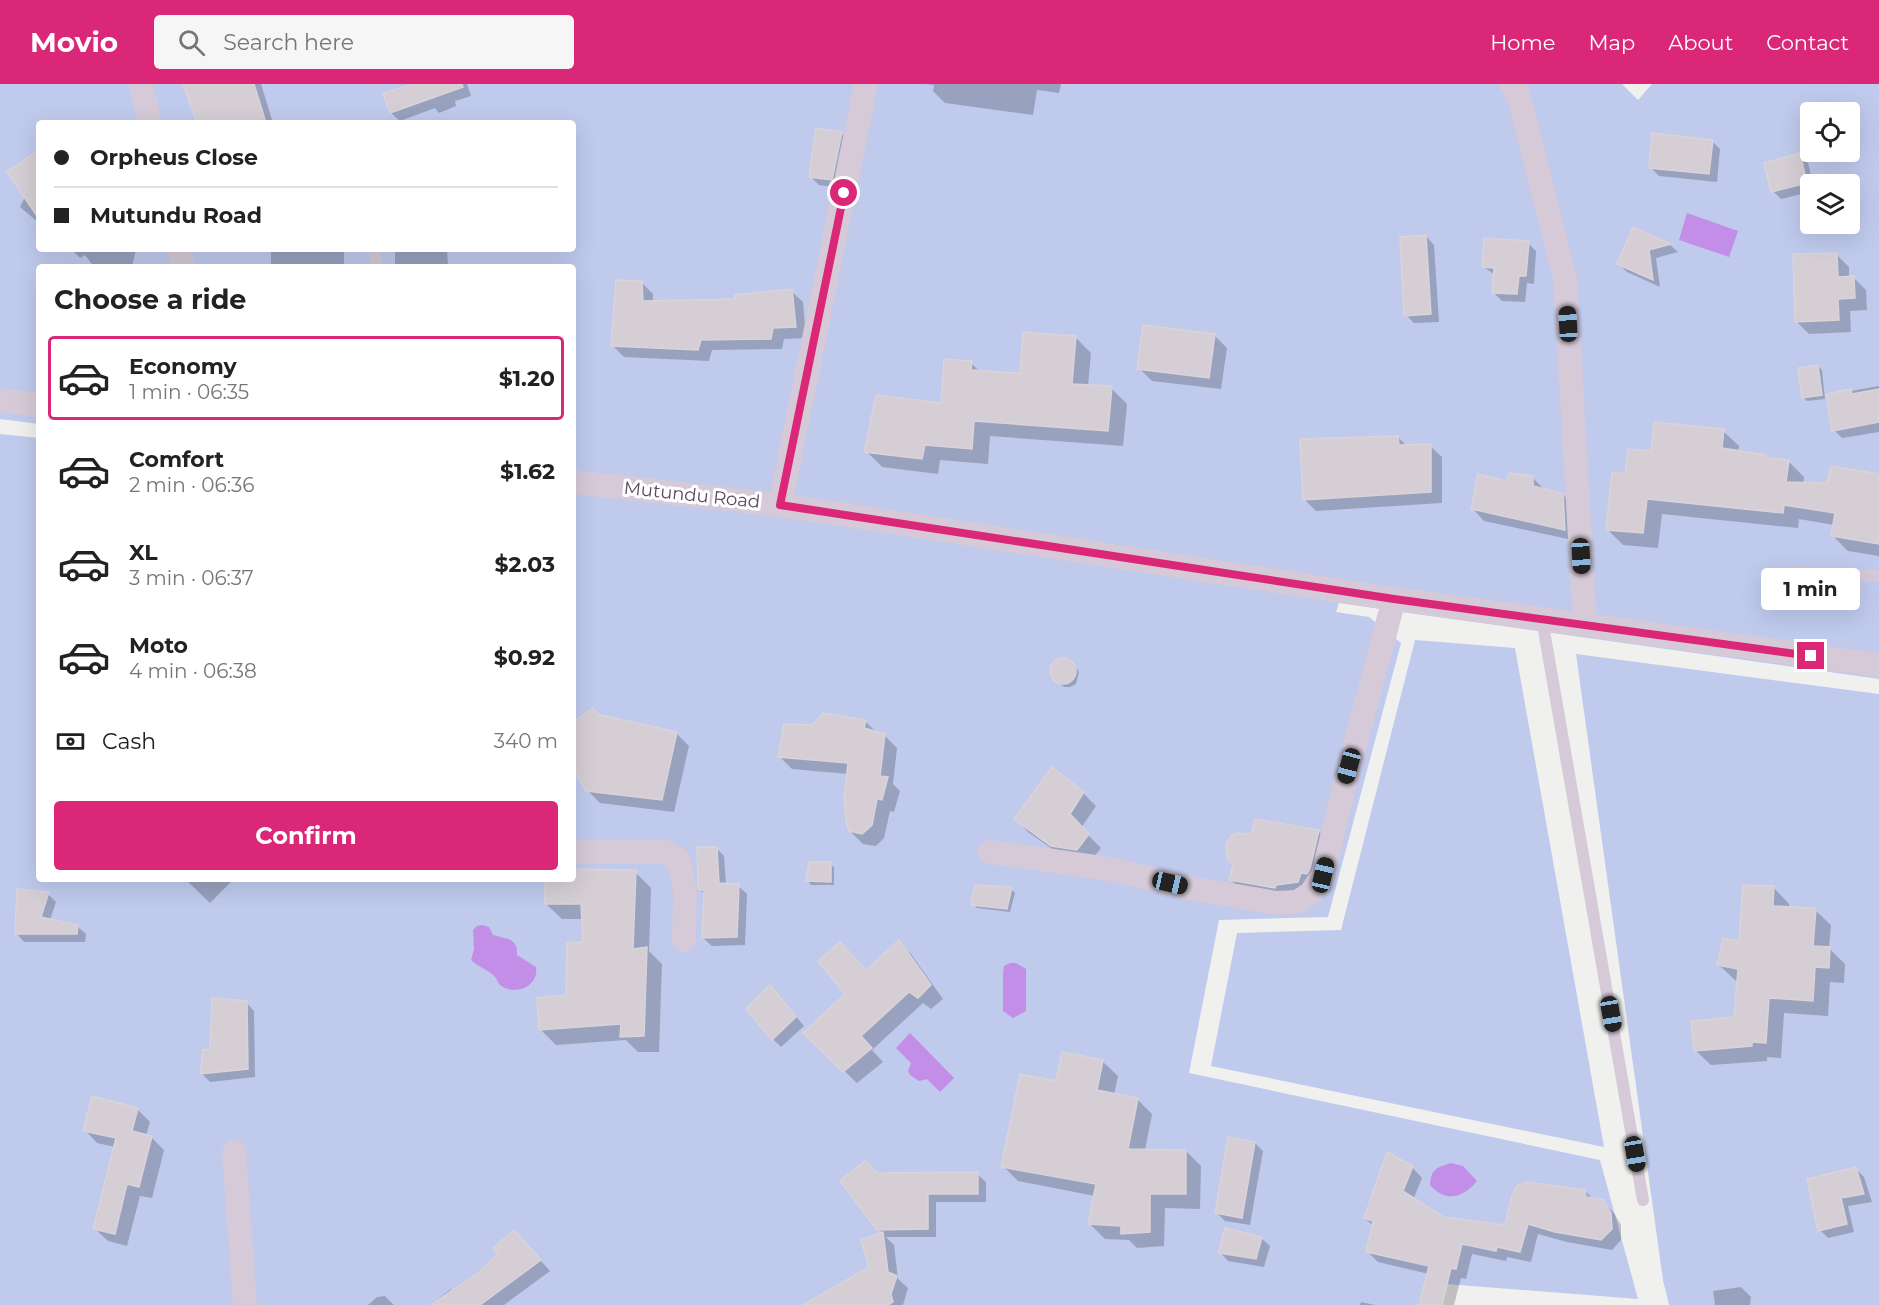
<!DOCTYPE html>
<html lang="en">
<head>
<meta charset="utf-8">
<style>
  :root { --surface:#fff; --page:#f6f6f6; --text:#222; --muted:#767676; --line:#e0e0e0; --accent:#db2777 }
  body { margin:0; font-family:Montserrat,sans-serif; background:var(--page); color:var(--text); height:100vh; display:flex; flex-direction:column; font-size:22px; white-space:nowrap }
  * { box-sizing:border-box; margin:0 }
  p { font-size:20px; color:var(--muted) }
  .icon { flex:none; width:33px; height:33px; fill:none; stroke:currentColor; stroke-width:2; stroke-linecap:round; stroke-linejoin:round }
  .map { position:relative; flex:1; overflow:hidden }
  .sheet { position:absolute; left:36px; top:180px; width:540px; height:618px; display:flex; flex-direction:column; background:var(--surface); border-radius:6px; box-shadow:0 6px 24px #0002 }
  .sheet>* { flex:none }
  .hud { position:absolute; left:36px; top:36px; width:540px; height:132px; border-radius:6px; box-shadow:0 6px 24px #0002; display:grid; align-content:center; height:132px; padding:0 18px; background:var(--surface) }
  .tools { position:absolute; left:1800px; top:18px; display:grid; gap:12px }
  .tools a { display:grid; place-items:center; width:60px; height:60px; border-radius:6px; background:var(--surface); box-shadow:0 6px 24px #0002; font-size:30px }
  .end { position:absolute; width:27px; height:27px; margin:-14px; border:8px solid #db2777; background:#fff; box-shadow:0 0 0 3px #fff }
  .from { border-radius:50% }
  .bubble { position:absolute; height:42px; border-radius:6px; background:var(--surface); box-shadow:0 6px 24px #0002; font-size:20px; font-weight:700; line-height:42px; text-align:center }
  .car { position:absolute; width:18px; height:36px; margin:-18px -9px; border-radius:8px; box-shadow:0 0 4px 2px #0007; background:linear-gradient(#222 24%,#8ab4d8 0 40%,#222 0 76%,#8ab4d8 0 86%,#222 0) }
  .hud b { display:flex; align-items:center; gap:21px; height:57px; font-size:22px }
  .hud b+b { border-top:2px solid var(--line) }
  .hud i { width:15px; height:15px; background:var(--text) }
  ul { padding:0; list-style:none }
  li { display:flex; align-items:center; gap:18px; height:84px; margin:0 12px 9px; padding:0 6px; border:3px solid transparent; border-radius:6px }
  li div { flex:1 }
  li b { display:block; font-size:22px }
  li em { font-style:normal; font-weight:700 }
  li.current { border-color:var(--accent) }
  li>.icon { width:54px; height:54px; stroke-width:1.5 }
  h2 { padding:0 18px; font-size:27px; line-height:72px }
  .pay { display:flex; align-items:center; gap:15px; height:66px; padding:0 18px; font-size:22px }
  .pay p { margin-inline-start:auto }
  .action { display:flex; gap:12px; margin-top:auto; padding:12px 18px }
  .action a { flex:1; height:69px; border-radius:6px; background:var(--accent); color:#fff; font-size:24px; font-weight:700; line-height:69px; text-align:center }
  header { display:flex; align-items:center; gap:36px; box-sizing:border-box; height:84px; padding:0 30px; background:var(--accent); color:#fff }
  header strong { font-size:28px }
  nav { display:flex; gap:33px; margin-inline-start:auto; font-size:21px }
  .search { width:420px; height:54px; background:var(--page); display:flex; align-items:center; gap:15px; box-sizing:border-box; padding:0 21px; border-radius:6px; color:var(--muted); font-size:22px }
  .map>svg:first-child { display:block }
  .green { fill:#bfcaed; fill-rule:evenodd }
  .water { fill:#c28ee8 }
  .shadow { fill:#0003 }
  .building { fill:#d5cfd5; stroke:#dad3da; stroke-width:1.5 }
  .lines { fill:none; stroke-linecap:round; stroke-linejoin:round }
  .service { stroke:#d6c9d8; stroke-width:12 }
  .minor { stroke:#d6c9d8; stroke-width:24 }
  .route { stroke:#db2777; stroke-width:8 }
  .labels { text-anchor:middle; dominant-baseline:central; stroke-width:6; stroke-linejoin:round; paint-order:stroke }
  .street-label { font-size:18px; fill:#58485b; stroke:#fff }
</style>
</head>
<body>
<header>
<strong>Movio</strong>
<div class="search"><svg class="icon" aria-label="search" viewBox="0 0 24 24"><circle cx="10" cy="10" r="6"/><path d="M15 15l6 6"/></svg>Search here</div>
<nav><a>Home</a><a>Map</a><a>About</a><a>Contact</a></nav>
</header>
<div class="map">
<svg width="1879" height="1221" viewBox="0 0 1879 1221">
  <rect width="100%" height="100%" fill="#f0f1ef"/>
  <!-- green -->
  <path class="green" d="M 0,0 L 1622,0 L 1638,16 L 1652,0 L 1879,0 L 1879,595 L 1339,519 L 1336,528 L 1369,533 L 1401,559 L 1328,833 L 1219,836 L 1189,989 L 1600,1076 L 1638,1215 L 1446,1200 L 1435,1221 L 0,1221 L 0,350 L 39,354 L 39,795 L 573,795 L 573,183 L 39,183 L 39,340 L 0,335 ZM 1810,28 L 1850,28 L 1850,68 L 1810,68 ZM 39,39 L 573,39 L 573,165 L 39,165 ZM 1810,100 L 1850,100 L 1850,140 L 1810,140 Z
    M 1415,556 L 1515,564 L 1604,1063 L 1211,982 L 1237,849 L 1341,846 Z
    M 1576,570 L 1879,610 L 1879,1221 L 1669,1221 L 1663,1196 Z"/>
  <!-- water -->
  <path class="water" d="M 1687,129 L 1738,147 L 1729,173 L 1679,156 Z
    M 482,841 L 489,843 L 493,851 C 506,855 518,854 517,871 L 536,883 C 539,902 516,913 500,901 C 498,899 497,895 495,893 C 488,885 478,883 471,876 L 474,865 L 473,846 L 477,842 Z
    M 1010,879 L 1016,879 L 1026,885 L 1026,927 L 1013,934 L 1003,927 L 1003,889 L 1004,882 Z
    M 910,949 L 954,994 L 940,1008 L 927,995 L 919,997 L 910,991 L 908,987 L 911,979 L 896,964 Z
    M 1451,1079 L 1463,1082 L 1477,1097 C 1463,1114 1446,1119 1430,1101 C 1431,1085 1437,1083 1451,1079 Z"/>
  <!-- shadow -->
  <path class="shadow" d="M 185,0 L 261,0 L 273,39 L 196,39 L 198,38 Z
    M 420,0 L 467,0 L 471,12 L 455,17 L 456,22 L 439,29 L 435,24 L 400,37 L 391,29 L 385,10 Z
    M 925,0 L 1061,0 L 1059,9 L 1037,6 L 1033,31 L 945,19 L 933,7 L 934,1 Z
    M 841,49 L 849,57 L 840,104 L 819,101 L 811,93 Z
    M 1712,57 L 1720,65 L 1717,98 L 1659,92 L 1650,83 Z
    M 39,68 L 39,139 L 20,123 L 25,113 Z
    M 1799,71 L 1808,79 L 1813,100 L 1810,100 L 1810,108 L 1781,115 L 1773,107 Z
    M 1633,145 L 1670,161 L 1678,168 L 1656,174 L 1660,203 L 1627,188 L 1619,180 Z
    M 1426,152 L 1434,161 L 1439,238 L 1414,239 L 1406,231 Z
    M 1528,159 L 1536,167 L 1534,200 L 1527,199 L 1525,218 L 1502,217 L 1493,208 L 1495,191 L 1484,183 Z
    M 71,165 L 136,165 L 132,183 L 94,183 L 85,171 L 80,174 Z
    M 271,165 L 344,165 L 344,183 L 271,183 Z
    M 395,165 L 447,165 L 448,183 L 395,183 Z
    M 1836,170 L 1849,183 L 1849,194 L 1854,194 L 1866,206 L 1867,226 L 1850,227 L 1851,248 L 1809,250 L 1797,238 Z
    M 642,199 L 653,210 L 653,218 L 736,216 L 791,207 L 803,218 L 806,254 L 784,255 L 782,265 L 712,266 L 709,277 L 624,273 L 613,262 Z
    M 1214,251 L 1227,264 L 1221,305 L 1152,297 L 1139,284 Z
    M 1075,253 L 1091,269 L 1088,302 L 1111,304 L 1127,320 L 1123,362 L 990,352 L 988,380 L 940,376 L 938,390 L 882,383 L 866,367 L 942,321 L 971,279 L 980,288 L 1022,291 Z
    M 1818,282 L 1822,286 L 1825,315 L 1807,317 L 1803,313 Z
    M 1879,302 L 1879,348 L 1842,354 L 1834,346 L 1828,311 Z
    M 1723,347 L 1739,362 L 1738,368 L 1765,372 L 1768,375 L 1788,377 L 1804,393 L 1803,400 L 1829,401 L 1879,391 L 1879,472 L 1848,467 L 1833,452 L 1834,441 L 1799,435 L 1798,444 L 1662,430 L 1658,464 L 1623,461 L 1607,445 L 1626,392 L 1652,369 Z
    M 1398,353 L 1407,362 L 1430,362 L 1442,373 L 1442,419 L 1316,427 L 1305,416 Z
    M 1533,394 L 1545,406 L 1562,410 L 1575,422 L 1577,457 L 1484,437 L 1472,424 L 1508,398 Z
    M 1060,575 L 1072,578 L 1079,588 L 1076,600 L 1070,603 L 1064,603 L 1059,599 L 1051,589 L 1051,583 L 1055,578 Z
    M 823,630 L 866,638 L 877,649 L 884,651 L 897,664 L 893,700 L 900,707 L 894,728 L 890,727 L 884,754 L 876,762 L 863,760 L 850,747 L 848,690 L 792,685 L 780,673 L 813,643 Z
    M 598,632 L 677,650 L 689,662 L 674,728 L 600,719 L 587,706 L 573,681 L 573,639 Z
    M 1052,685 L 1083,709 L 1096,722 L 1081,744 L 1101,764 L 1090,778 L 1065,774 L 1028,748 L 1016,735 Z
    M 1318,747 L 1331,760 L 1311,810 L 1244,809 L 1231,796 L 1252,752 Z
    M 716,764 L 724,772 L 726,801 L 738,802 L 747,810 L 745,861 L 712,862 L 703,854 L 705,810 L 700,806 Z
    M 830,780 L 834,783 L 834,801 L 811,801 L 808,797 Z
    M 573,786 L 635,788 L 651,804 L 649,867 L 662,880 L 659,968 L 638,968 L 626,956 L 556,961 L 541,946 L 568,912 L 584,859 L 583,835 L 562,835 L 546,820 L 547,795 L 573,795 Z
    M 185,795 L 234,795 L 210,819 Z
    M 1774,804 L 1789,820 L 1789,824 L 1815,826 L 1831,841 L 1829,864 L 1845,880 L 1844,899 L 1830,898 L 1828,932 L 1784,929 L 1781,974 L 1767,973 L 1767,977 L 1711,981 L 1695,966 L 1736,935 L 1738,897 L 1735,896 L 1719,881 L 1741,859 Z
    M 1011,805 L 1015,809 L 1010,828 L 977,824 L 973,820 Z
    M 48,810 L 56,818 L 50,836 L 77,842 L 86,850 L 85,858 L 24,858 L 16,849 Z
    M 899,858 L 911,870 L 943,915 L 931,925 L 923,919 L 872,966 L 883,978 L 857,999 L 805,949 Z
    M 778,911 L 804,942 L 781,963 L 773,955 Z
    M 246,918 L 254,927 L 255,993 L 210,998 L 202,990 L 205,967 L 211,966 Z
    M 1102,977 L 1118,992 L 1114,1011 L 1137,1015 L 1152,1030 L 1145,1066 L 1186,1067 L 1201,1082 L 1200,1125 L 1165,1124 L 1164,1162 L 1137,1164 L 1129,1156 L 1105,1155 L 1090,1140 L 1095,1112 L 1018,1097 L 1003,1082 L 1057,999 Z
    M 137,1025 L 150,1038 L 146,1052 L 151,1053 L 164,1066 L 152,1114 L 140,1112 L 127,1162 L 108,1157 L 95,1145 L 115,1063 L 97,1059 L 85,1046 Z
    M 1255,1059 L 1263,1067 L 1250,1141 L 1225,1137 L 1216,1128 Z
    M 1412,1083 L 1422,1094 L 1413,1116 L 1442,1134 L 1506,1142 L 1585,1107 L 1594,1116 L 1603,1118 L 1614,1129 L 1621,1141 L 1621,1156 L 1612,1166 L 1567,1158 L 1538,1150 L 1531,1178 L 1507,1173 L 1506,1177 L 1472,1170 L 1466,1195 L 1461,1194 L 1454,1221 L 1420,1221 L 1429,1190 L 1378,1178 L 1368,1168 L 1373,1142 L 1365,1134 Z
    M 1856,1085 L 1864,1093 L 1872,1118 L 1848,1122 L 1854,1148 L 1828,1154 L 1820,1146 Z
    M 977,1090 L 986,1098 L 986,1118 L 936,1118 L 936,1153 L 886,1153 L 894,1161 L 898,1195 L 908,1204 L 903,1221 L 816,1221 L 871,1184 L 883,1149 L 878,1145 L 877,1091 Z
    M 1261,1154 L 1270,1162 L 1264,1183 L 1228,1177 L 1220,1168 Z
    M 524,1158 L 550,1187 L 504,1221 L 429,1221 L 451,1205 L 454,1207 Z
    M 1741,1203 L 1751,1213 L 1750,1221 L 1715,1221 L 1713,1207 Z
    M 385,1212 L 394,1221 L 368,1221 L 377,1213 Z
    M 1361,1218 L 1375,1221 L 1360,1221 Z"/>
  <!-- building -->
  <path class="building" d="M 183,0 L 254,0 L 266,39 L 197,39 Z
    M 414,0 L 462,0 L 463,3 L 390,29 L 383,9 Z
    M 816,44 L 842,48 L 832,96 L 809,93 Z
    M 1652,49 L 1713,56 L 1709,90 L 1649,84 Z
    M 39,66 L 39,135 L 7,88 Z
    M 1800,69 L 1807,99 L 1771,108 L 1764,79 Z
    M 1633,143 L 1671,160 L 1649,166 L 1653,196 L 1617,180 Z
    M 1426,151 L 1431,230 L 1404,232 L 1400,153 Z
    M 1484,154 L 1529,157 L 1526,192 L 1519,192 L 1517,210 L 1492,209 L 1494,184 L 1482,183 Z
    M 1837,169 L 1838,193 L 1854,192 L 1855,214 L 1838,215 L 1839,236 L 1795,238 L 1793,170 Z
    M 616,196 L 642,197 L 643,217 L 735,215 L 735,211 L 792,205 L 796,243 L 773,244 L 771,255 L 701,256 L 698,266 L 611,262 Z
    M 1143,241 L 1215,250 L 1209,294 L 1137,285 Z
    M 1023,248 L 1076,252 L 1072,300 L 1112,302 L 1108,347 L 974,337 L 972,365 L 925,361 L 922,375 L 864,368 L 876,311 L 941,319 L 944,275 L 972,277 L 971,286 L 1020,289 Z
    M 1818,281 L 1822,311 L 1802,314 L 1798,284 Z
    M 1851,305 L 1852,310 L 1879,305 L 1879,338 L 1832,347 L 1826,310 Z
    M 1654,338 L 1724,345 L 1722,364 L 1766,371 L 1766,374 L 1789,376 L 1786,398 L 1827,399 L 1831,382 L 1879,390 L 1879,460 L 1831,452 L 1835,429 L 1784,421 L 1783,429 L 1647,415 L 1643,449 L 1606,446 L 1612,388 L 1625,390 L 1628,365 L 1651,367 Z
    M 1398,352 L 1399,361 L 1431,360 L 1431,408 L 1303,416 L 1300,355 Z
    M 1509,389 L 1533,392 L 1533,402 L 1563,409 L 1565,446 L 1471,425 L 1478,390 L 1507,397 Z
    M1050 587a13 13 0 1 1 26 0a13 13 0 1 1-26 0Z
    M 593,624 L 597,630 L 677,648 L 662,716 L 586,707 L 573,684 L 573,638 Z
    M 823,629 L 866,636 L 864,644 L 885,650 L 880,692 L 888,693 L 882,716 L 877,715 L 872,741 L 862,750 L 849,747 L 846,737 L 844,714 L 848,679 L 778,673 L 784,640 L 812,641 Z
    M 1052,683 L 1084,708 L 1070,730 L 1089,750 L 1077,766 L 1051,762 L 1014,735 Z
    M 1255,735 L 1319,746 L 1310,785 L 1307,790 L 1301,789 L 1298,798 L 1276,801 L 1275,804 L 1229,796 L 1233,780 L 1227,775 L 1226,760 L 1231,752 L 1237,749 L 1251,750 Z
    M 697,763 L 717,763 L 719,799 L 739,800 L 737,853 L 702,854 L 704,806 L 699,806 L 698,800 Z
    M 809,778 L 831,778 L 831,798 L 806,797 Z
    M 573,785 L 636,786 L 633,865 L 647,863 L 644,952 L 620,953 L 621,940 L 539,946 L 537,914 L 566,911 L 567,859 L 583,858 L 581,820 L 545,820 L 545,795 L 573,795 Z
    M 975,801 L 1012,803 L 1007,825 L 971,821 Z
    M 1743,801 L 1774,802 L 1773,822 L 1816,824 L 1813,862 L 1830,863 L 1829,884 L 1815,883 L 1813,917 L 1769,914 L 1766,959 L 1752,958 L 1752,962 L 1694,967 L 1691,937 L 1734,933 L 1738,885 L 1717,881 L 1723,854 L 1739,857 Z
    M 17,805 L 49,808 L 41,833 L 78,841 L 77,850 L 15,850 Z
    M 899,856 L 931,901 L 918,914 L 909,908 L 861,952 L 872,964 L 843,988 L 803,949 L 845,910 L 818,877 L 840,858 L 866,886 Z
    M 770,901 L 796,933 L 772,956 L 746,925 Z
    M 212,914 L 247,917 L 248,985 L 200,990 L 203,966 L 210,965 Z
    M 1062,968 L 1103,976 L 1097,1006 L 1138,1014 L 1128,1065 L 1186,1066 L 1186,1110 L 1150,1110 L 1150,1148 L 1121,1150 L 1121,1142 L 1088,1140 L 1096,1100 L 1001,1083 L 1020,990 L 1056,997 Z
    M 92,1012 L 138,1024 L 132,1047 L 152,1052 L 139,1103 L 127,1100 L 115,1150 L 93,1145 L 116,1054 L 83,1047 Z
    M 1228,1053 L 1255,1058 L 1242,1134 L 1215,1129 Z
    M 1387,1068 L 1413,1082 L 1403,1107 L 1443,1133 L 1505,1141 L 1512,1111 L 1518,1101 L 1527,1098 L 1585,1106 L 1586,1113 L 1603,1116 L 1611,1129 L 1612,1145 L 1601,1156 L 1555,1148 L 1528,1140 L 1520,1168 L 1497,1163 L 1496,1167 L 1462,1160 L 1456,1185 L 1451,1184 L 1442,1221 L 1419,1221 L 1429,1182 L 1366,1168 L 1373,1137 L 1364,1134 Z
    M 865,1077 L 878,1089 L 978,1088 L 978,1110 L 928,1110 L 928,1145 L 877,1146 L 840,1097 Z
    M 1856,1083 L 1864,1110 L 1841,1114 L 1847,1140 L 1818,1147 L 1807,1095 Z
    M 1225,1144 L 1262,1153 L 1256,1175 L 1218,1169 Z
    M 514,1146 L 541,1176 L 480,1221 L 430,1221 L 478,1189 L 498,1170 L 493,1164 Z
    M 883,1148 L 888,1188 L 897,1192 L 891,1210 L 893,1218 L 888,1221 L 803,1221 L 869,1183 L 861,1156 Z"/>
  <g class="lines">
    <!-- service -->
    <path class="service" d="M 375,165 L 376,183
      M 1794,488 L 1879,492
      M 1542,535 L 1643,1116"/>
    <!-- minor -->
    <path class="minor" d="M 141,0 L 150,39
      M 1512,0 L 1519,13 L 1565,194 L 1585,541
      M 179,165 L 183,183
      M 0,316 L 39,321
      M 573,398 L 780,421 L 1394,515 L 1879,581
      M 780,421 L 866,0
      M 573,768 L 665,768 L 679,776 L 685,808 L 684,856
      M 990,768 L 1109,785 L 1190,804 L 1276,819 L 1297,818 L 1311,809 L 1323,791 L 1344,703 L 1394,515
      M 234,1068 L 245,1221"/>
  </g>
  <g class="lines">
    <!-- route -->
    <path class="route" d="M 844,109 L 780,421 L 1394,515 L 1811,572"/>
  </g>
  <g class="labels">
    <!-- street labels -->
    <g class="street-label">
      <text transform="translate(692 411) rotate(6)">Mutundu Road</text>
    </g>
  </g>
</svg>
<div class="tools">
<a><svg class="icon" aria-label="locate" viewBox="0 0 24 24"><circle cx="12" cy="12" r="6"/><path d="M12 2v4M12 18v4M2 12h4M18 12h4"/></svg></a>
<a><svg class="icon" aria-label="layers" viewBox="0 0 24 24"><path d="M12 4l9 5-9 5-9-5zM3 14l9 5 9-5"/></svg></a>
</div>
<i class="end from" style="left:844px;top:109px"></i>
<i class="end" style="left:1811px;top:572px"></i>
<div class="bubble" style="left:1761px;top:484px;width:99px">1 min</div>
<i class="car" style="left:1568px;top:240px;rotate:357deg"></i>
<i class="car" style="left:1581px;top:472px;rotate:177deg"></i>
<i class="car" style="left:1349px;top:682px;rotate:195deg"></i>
<i class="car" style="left:1323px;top:791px;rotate:13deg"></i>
<i class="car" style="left:1170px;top:799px;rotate:103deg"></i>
<i class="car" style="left:1611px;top:930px;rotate:170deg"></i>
<i class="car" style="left:1635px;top:1070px;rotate:170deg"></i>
<div class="hud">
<b><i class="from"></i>Orpheus Close</b>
<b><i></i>Mutundu Road</b>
</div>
<section class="sheet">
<h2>Choose a ride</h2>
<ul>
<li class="current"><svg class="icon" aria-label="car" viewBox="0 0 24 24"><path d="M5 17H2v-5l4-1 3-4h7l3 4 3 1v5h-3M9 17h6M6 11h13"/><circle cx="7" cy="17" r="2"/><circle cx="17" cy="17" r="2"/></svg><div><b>Economy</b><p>1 min · 06:35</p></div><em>$1.20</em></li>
<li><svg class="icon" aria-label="car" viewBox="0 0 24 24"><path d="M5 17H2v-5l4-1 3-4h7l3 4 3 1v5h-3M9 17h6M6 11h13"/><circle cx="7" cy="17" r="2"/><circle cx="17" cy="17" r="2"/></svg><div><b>Comfort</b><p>2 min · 06:36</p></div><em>$1.62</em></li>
<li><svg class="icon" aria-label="car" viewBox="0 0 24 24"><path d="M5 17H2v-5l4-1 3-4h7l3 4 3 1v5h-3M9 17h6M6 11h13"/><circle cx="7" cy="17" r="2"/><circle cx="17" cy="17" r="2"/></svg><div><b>XL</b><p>3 min · 06:37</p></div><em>$2.03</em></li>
<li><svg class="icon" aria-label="car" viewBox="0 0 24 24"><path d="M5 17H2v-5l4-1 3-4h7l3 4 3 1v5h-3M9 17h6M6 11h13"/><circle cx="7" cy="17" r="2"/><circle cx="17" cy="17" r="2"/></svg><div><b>Moto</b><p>4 min · 06:38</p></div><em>$0.92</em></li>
</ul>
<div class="pay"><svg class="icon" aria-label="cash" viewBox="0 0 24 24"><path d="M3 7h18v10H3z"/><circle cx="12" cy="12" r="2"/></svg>Cash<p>340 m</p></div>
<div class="action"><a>Confirm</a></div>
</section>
</div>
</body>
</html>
